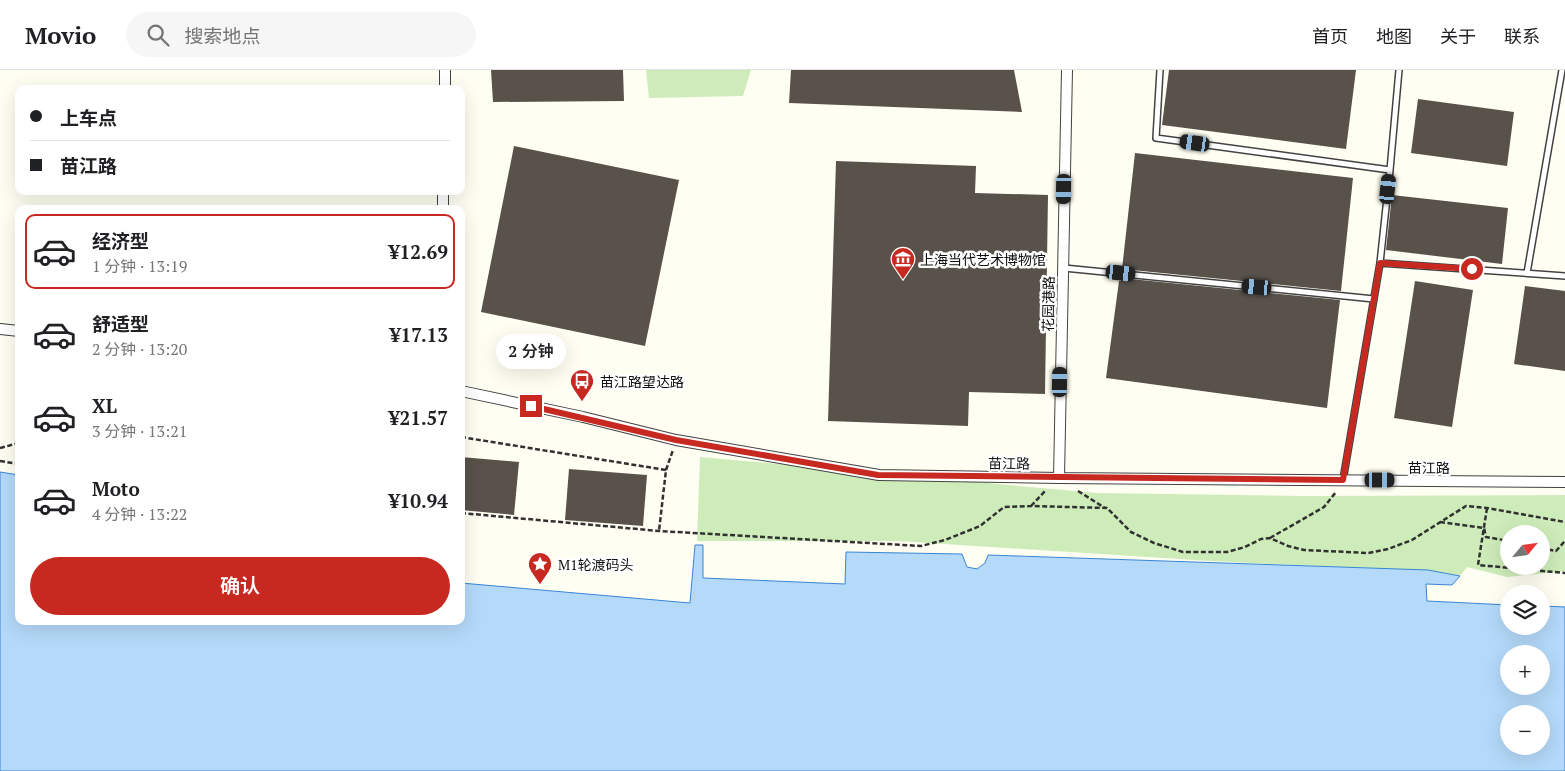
<!DOCTYPE html>
<html lang="zh">
<head>
<meta charset="utf-8">
<style>
  :root { --surface:#fff; --page:#f6f6f6; --text:#202124; --muted:#757577; --line:#e0e0e0; --accent:#c72820 }
  body { margin:0; font-family:"PT Serif","Noto Sans SC",serif; background:var(--page); color:var(--text); height:100vh; display:flex; flex-direction:column; font-size:19px; white-space:nowrap }
  * { box-sizing:border-box; margin:0 }
  p { font-size:16px; color:var(--muted) }
  .icon { flex:none; width:28px; height:28px; fill:none; stroke:currentColor; stroke-width:2; stroke-linecap:round; stroke-linejoin:round }
  .map { position:relative; flex:1; overflow:hidden }
  .sheet { position:absolute; left:15px; top:135px; width:450px; height:420px; display:flex; flex-direction:column; background:var(--surface); border-radius:10px; box-shadow:0 5px 20px #0002 }
  .sheet>* { flex:none }
  .top-card { position:absolute; left:15px; top:15px; width:450px; height:110px; border-radius:10px; box-shadow:0 5px 20px #0002; display:grid; align-content:center; height:110px; padding:0 15px; background:var(--surface) }
  .needle { width:32px; rotate:61deg }
  .buttons { position:absolute; left:1500px; top:455px; display:grid; gap:10px }
  .buttons a { display:grid; place-items:center; width:50px; height:50px; border-radius:50%; background:var(--surface); box-shadow:0 5px 20px #0002; font-size:25px }
  .end { position:absolute; width:22px; height:22px; margin:-11px; border:6px solid #c72820; background:#fff; box-shadow:0 0 0 2px #fff }
  .from { border-radius:50% }
  .bubble { position:absolute; height:35px; border-radius:18px; background:var(--surface); box-shadow:0 5px 20px #0002; font-size:16px; font-weight:600; line-height:35px; text-align:center }
  .car { position:absolute; width:15px; height:30px; margin:-15px -8px; border-radius:6px; box-shadow:0 0 4px 1px #0007; background:linear-gradient(#222 24%,#8ab4d8 0 40%,#222 0 76%,#8ab4d8 0 86%,#222 0) }
  .top-card b { display:flex; align-items:center; gap:18px; height:48px; font-size:19px }
  .top-card b+b { border-top:1px solid var(--line) }
  .top-card i { width:12px; height:12px; background:var(--text) }
  ul { padding:9px 0 0; list-style:none }
  li { display:flex; align-items:center; gap:15px; height:75px; margin:0 10px 8px; padding:0 5px; border:2px solid transparent; border-radius:10px }
  li div { flex:1 }
  li b { display:block; font-size:19px }
  li em { font-style:normal; font-weight:600 }
  li.selected { border-color:var(--accent) }
  li>.icon { width:45px; height:45px; stroke-width:1.5 }
  .cta { display:flex; gap:10px; margin-top:auto; padding:10px 15px }
  .cta a { flex:1; height:58px; border-radius:30px; background:var(--accent); color:#fff; font-size:20px; font-weight:600; line-height:58px; text-align:center }
  header { display:flex; align-items:center; gap:30px; box-sizing:border-box; height:70px; padding:0 25px; background:var(--surface); border-bottom:1px solid var(--line) }
  header strong { font-size:24px }
  nav { display:flex; gap:28px; margin-inline-start:auto; font-size:18px }
  .search { width:350px; height:45px; background:var(--page); display:flex; align-items:center; gap:12px; box-sizing:border-box; padding:0 18px; border-radius:28px; color:var(--muted); font-size:19px }
  .map>svg:first-child { display:block }
  .green { fill:#ceecb9; fill-rule:evenodd }
  .water { fill:#b4d9f9; stroke:#3786d4; fill-rule:evenodd }
  .building { fill:#59524b }
  .lines { fill:none; stroke-linecap:round; stroke-linejoin:round }
  .lane-casing { stroke:#424242; stroke-width:8 }
  .street-casing { stroke:#424242; stroke-width:12 }
  .path { stroke:#313131; stroke-width:2.5; stroke-dasharray:5 2.5; stroke-linecap:butt }
  .lane { stroke:#fff; stroke-width:5 }
  .street { stroke:#fff; stroke-width:10 }
  .route { stroke:#c72820; stroke-width:6 }
  .labels { text-anchor:middle; dominant-baseline:central; stroke-width:5; stroke-linejoin:round; paint-order:stroke }
  .poi-label { font-size:14px; fill:#0f0f0f; stroke:#fff; text-anchor:start }
  .street-label { font-size:14px; fill:#0f0f0f; stroke:#fff }
</style>
</head>
<body>
<header>
<strong>Movio</strong>
<div class="search"><svg class="icon" aria-label="search" viewBox="0 0 24 24"><circle cx="10" cy="10" r="6"/><path d="M15 15l6 6"/></svg>搜索地点</div>
<nav><a>首页</a><a>地图</a><a>关于</a><a>联系</a></nav>
</header>
<div class="map">
<svg width="1565" height="701" viewBox="0 0 1565 701">
  <rect width="100%" height="100%" fill="#fffef2"/>
  <!-- green -->
  <path class="green" d="M 646,0 L 751,0 L 743,26 L 649,28 Z
    M 700,387 L 1097,423 L 1305,426 L 1565,425 L 1565,501 L 1507,507 L 1467,497 L 1460,506 L 1428,500 L 1422,501 L 1210,491 L 898,471 L 697,471 ZM 1509,464 L 1541,464 L 1541,496 L 1509,496 Z"/>
  <!-- water -->
  <path class="water" d="M 0,402 L 19,405 L 19,551 L 461,551 L 461,513 L 690,533 L 695,475 L 703,475 L 703,508 L 845,514 L 846,482 L 962,484 L 967,497 L 977,499 L 985,493 L 988,485 L 1428,500 L 1460,506 L 1452,515 L 1426,514 L 1427,531 L 1509,535 L 1509,556 L 1541,556 L 1541,536 L 1565,537 L 1565,701 L 0,701 ZM 1509,584 L 1541,584 L 1541,616 L 1509,616 ZM 1509,644 L 1541,644 L 1541,676 L 1509,676 Z"/>
  <!-- building -->
  <path class="building" d="M 491,0 L 623,0 L 624,31 L 493,32 Z
    M 791,0 L 1014,0 L 1022,42 L 789,33 Z
    M 1169,0 L 1356,0 L 1346,79 L 1162,55 Z
    M 1418,29 L 1514,42 L 1507,96 L 1411,83 Z
    M 514,76 L 679,110 L 645,276 L 481,242 Z
    M 1135,83 L 1353,108 L 1341,221 L 1122,199 Z
    M 836,91 L 976,96 L 975,123 L 1048,125 L 1045,324 L 969,322 L 968,356 L 828,351 Z
    M 1392,125 L 1508,138 L 1502,194 L 1386,180 Z
    M 1121,208 L 1340,230 L 1327,338 L 1106,308 L 1119,211 L 1121,211 Z
    M 1415,211 L 1473,220 L 1452,357 L 1394,348 Z
    M 1525,216 L 1565,221 L 1565,301 L 1514,294 Z
    M 461,387 L 519,392 L 514,445 L 461,440 Z
    M 569,399 L 647,405 L 643,456 L 565,450 Z"/>
  <g class="lines">
    <!-- lane casing -->
    <g class="lane-casing">
      <path id="lane" d="M 1160,0 L 1156,68 L 1390,100 L 1399,0
        M 1380,193 L 1390,100
        M 1064,198 L 1374,229
        M 1527,203 L 1562,0
        M 1343,410 L 1380,193 L 1565,206"/>
    </g>
    <!-- street casing -->
    <g class="street-casing">
      <path id="street" d="M 445,19 L 445,0
        M 443,139 L 443,121
        M 0,259 L 19,261
        M 461,321 L 583,347 L 676,370 L 879,405 L 1059,408 L 1565,412
        M 1059,408 L 1067,0"/>
    </g>
    <!-- path -->
    <path class="path" d="M 461,367 L 666,400 L 659,461
      M 0,378 L 19,373
      M 0,391 L 19,394
      M 666,400 L 673,380
      M 1078,421 L 1105,438
      M 1031,436 L 1046,420
      M 1487,438 L 1478,495 L 1565,503
      M 461,443 L 659,461 L 921,476 L 945,470 L 980,456 L 1004,437 L 1031,436 L 1107,438 L 1131,462 L 1154,473 L 1183,482 L 1227,482 L 1245,477 L 1261,469 L 1270,468 L 1288,476 L 1304,480 L 1368,483 L 1388,479 L 1412,470 L 1466,436 L 1487,438 L 1565,452
      M 1440,452 L 1484,458 L 1486,467 L 1509,471
      M 1270,468 L 1324,437 L 1336,422
      M 1541,478 L 1556,481 L 1565,471"/>
    <!-- lane -->
    <use href="#lane" class="lane"/>
    <!-- street -->
    <use href="#street" class="street"/>
  </g>
  <g class="lines">
    <!-- route -->
    <path class="route" d="M 531,336 L 676,370 L 878,405 L 1343,410 L 1380,193 L 1472,199"/>
  </g>
  <!-- icons -->
  <defs>
    <g id="museum-pin" transform="scale(1.25)"><path d="M0 17L-7.5 6A9.5 9.5 0 1 1 7.5 6Z" fill="#c72820" stroke="#fff"/><path d="M0-6L6-3V-2H-6V-3ZM-5-1h2V3h-2ZM-1-1h2V3h-2ZM3-1h2V3H3ZM-6 4H6V6H-6Z" fill="#fff"/></g>
    <g id="bus-pin" transform="scale(1.25)"><path d="M0 17L-7.5 6A9.5 9.5 0 1 1 7.5 6Z" fill="#c72820" stroke="#fff"/><path d="M-5-6H5V4H4V6H2V4H-2V6H-4V4H-5ZM-3.5-4V0h7V-4ZM-3.5 1.2v1.5H-2V1.2ZM2 1.2v1.5H3.5V1.2Z" fill="#fff"/></g>
    <g id="sight-pin" transform="scale(1.25)"><path d="M0 17L-7.5 6A9.5 9.5 0 1 1 7.5 6Z" fill="#c72820" stroke="#fff"/><path d="M0-6L1.8-2.2L6-1.7L2.9 1.2L3.7 5.4L0 3.3L-3.7 5.4L-2.9 1.2L-6-1.7L-1.8-2.2Z" fill="#fff"/></g>
  </defs>
  <g fill-rule="evenodd">
    <use href="#museum-pin" x="903" y="189"/>
    <use href="#bus-pin" x="582" y="311"/>
    <use href="#sight-pin" x="540" y="494"/>
  </g>
  <g class="labels">
    <!-- poi labels -->
    <g class="poi-label">
      <text x="920" y="189">上海当代艺术博物馆</text>
      <text x="600" y="311">苗江路望达路</text>
      <text x="558" y="494">M1轮渡码头</text>
    </g>
    <!-- street labels -->
    <g class="street-label">
      <text transform="translate(1048 234) rotate(-89)">花园港路</text>
      <text transform="translate(1009 393) rotate(1)">苗江路</text>
      <text x="1429" y="397">苗江路</text>
    </g>
  </g>
</svg>
<div class="buttons">
<a><svg class="needle" viewBox="-14 -14 28 28"><path d="M0-13l5 13h-10z" fill="#e53935"/><path d="M0 13l5-13h-10z" fill="#757577"/></svg></a>
<a><svg class="icon" aria-label="layers" viewBox="0 0 24 24"><path d="M12 4l9 5-9 5-9-5zM3 14l9 5 9-5"/></svg></a>
<a>+</a>
<a>−</a>
</div>
<i class="end from" style="left:1472px;top:199px"></i>
<i class="end" style="left:531px;top:336px"></i>
<div class="bubble" style="left:496px;top:264px;width:70px">2 分钟</div>
<i class="car" style="left:1195px;top:73px;rotate:278deg"></i>
<i class="car" style="left:1064px;top:119px;rotate:181deg"></i>
<i class="car" style="left:1388px;top:119px;rotate:6deg"></i>
<i class="car" style="left:1121px;top:203px;rotate:96deg"></i>
<i class="car" style="left:1257px;top:217px;rotate:275deg"></i>
<i class="car" style="left:1060px;top:312px;rotate:1deg"></i>
<i class="car" style="left:1380px;top:410px;rotate:90deg"></i>
<div class="top-card">
<b><i class="from"></i>上车点</b>
<b><i></i>苗江路</b>
</div>
<section class="sheet">
<ul>
<li class="selected"><svg class="icon" aria-label="car" viewBox="0 0 24 24"><path d="M5 17H2v-5l4-1 3-4h7l3 4 3 1v5h-3M9 17h6M6 11h13"/><circle cx="7" cy="17" r="2"/><circle cx="17" cy="17" r="2"/></svg><div><b>经济型</b><p>1 分钟 · 13:19</p></div><em>¥12.69</em></li>
<li><svg class="icon" aria-label="car" viewBox="0 0 24 24"><path d="M5 17H2v-5l4-1 3-4h7l3 4 3 1v5h-3M9 17h6M6 11h13"/><circle cx="7" cy="17" r="2"/><circle cx="17" cy="17" r="2"/></svg><div><b>舒适型</b><p>2 分钟 · 13:20</p></div><em>¥17.13</em></li>
<li><svg class="icon" aria-label="car" viewBox="0 0 24 24"><path d="M5 17H2v-5l4-1 3-4h7l3 4 3 1v5h-3M9 17h6M6 11h13"/><circle cx="7" cy="17" r="2"/><circle cx="17" cy="17" r="2"/></svg><div><b>XL</b><p>3 分钟 · 13:21</p></div><em>¥21.57</em></li>
<li><svg class="icon" aria-label="car" viewBox="0 0 24 24"><path d="M5 17H2v-5l4-1 3-4h7l3 4 3 1v5h-3M9 17h6M6 11h13"/><circle cx="7" cy="17" r="2"/><circle cx="17" cy="17" r="2"/></svg><div><b>Moto</b><p>4 分钟 · 13:22</p></div><em>¥10.94</em></li>
</ul>
<div class="cta"><a>确认</a></div>
</section>
</div>
</body>
</html>
